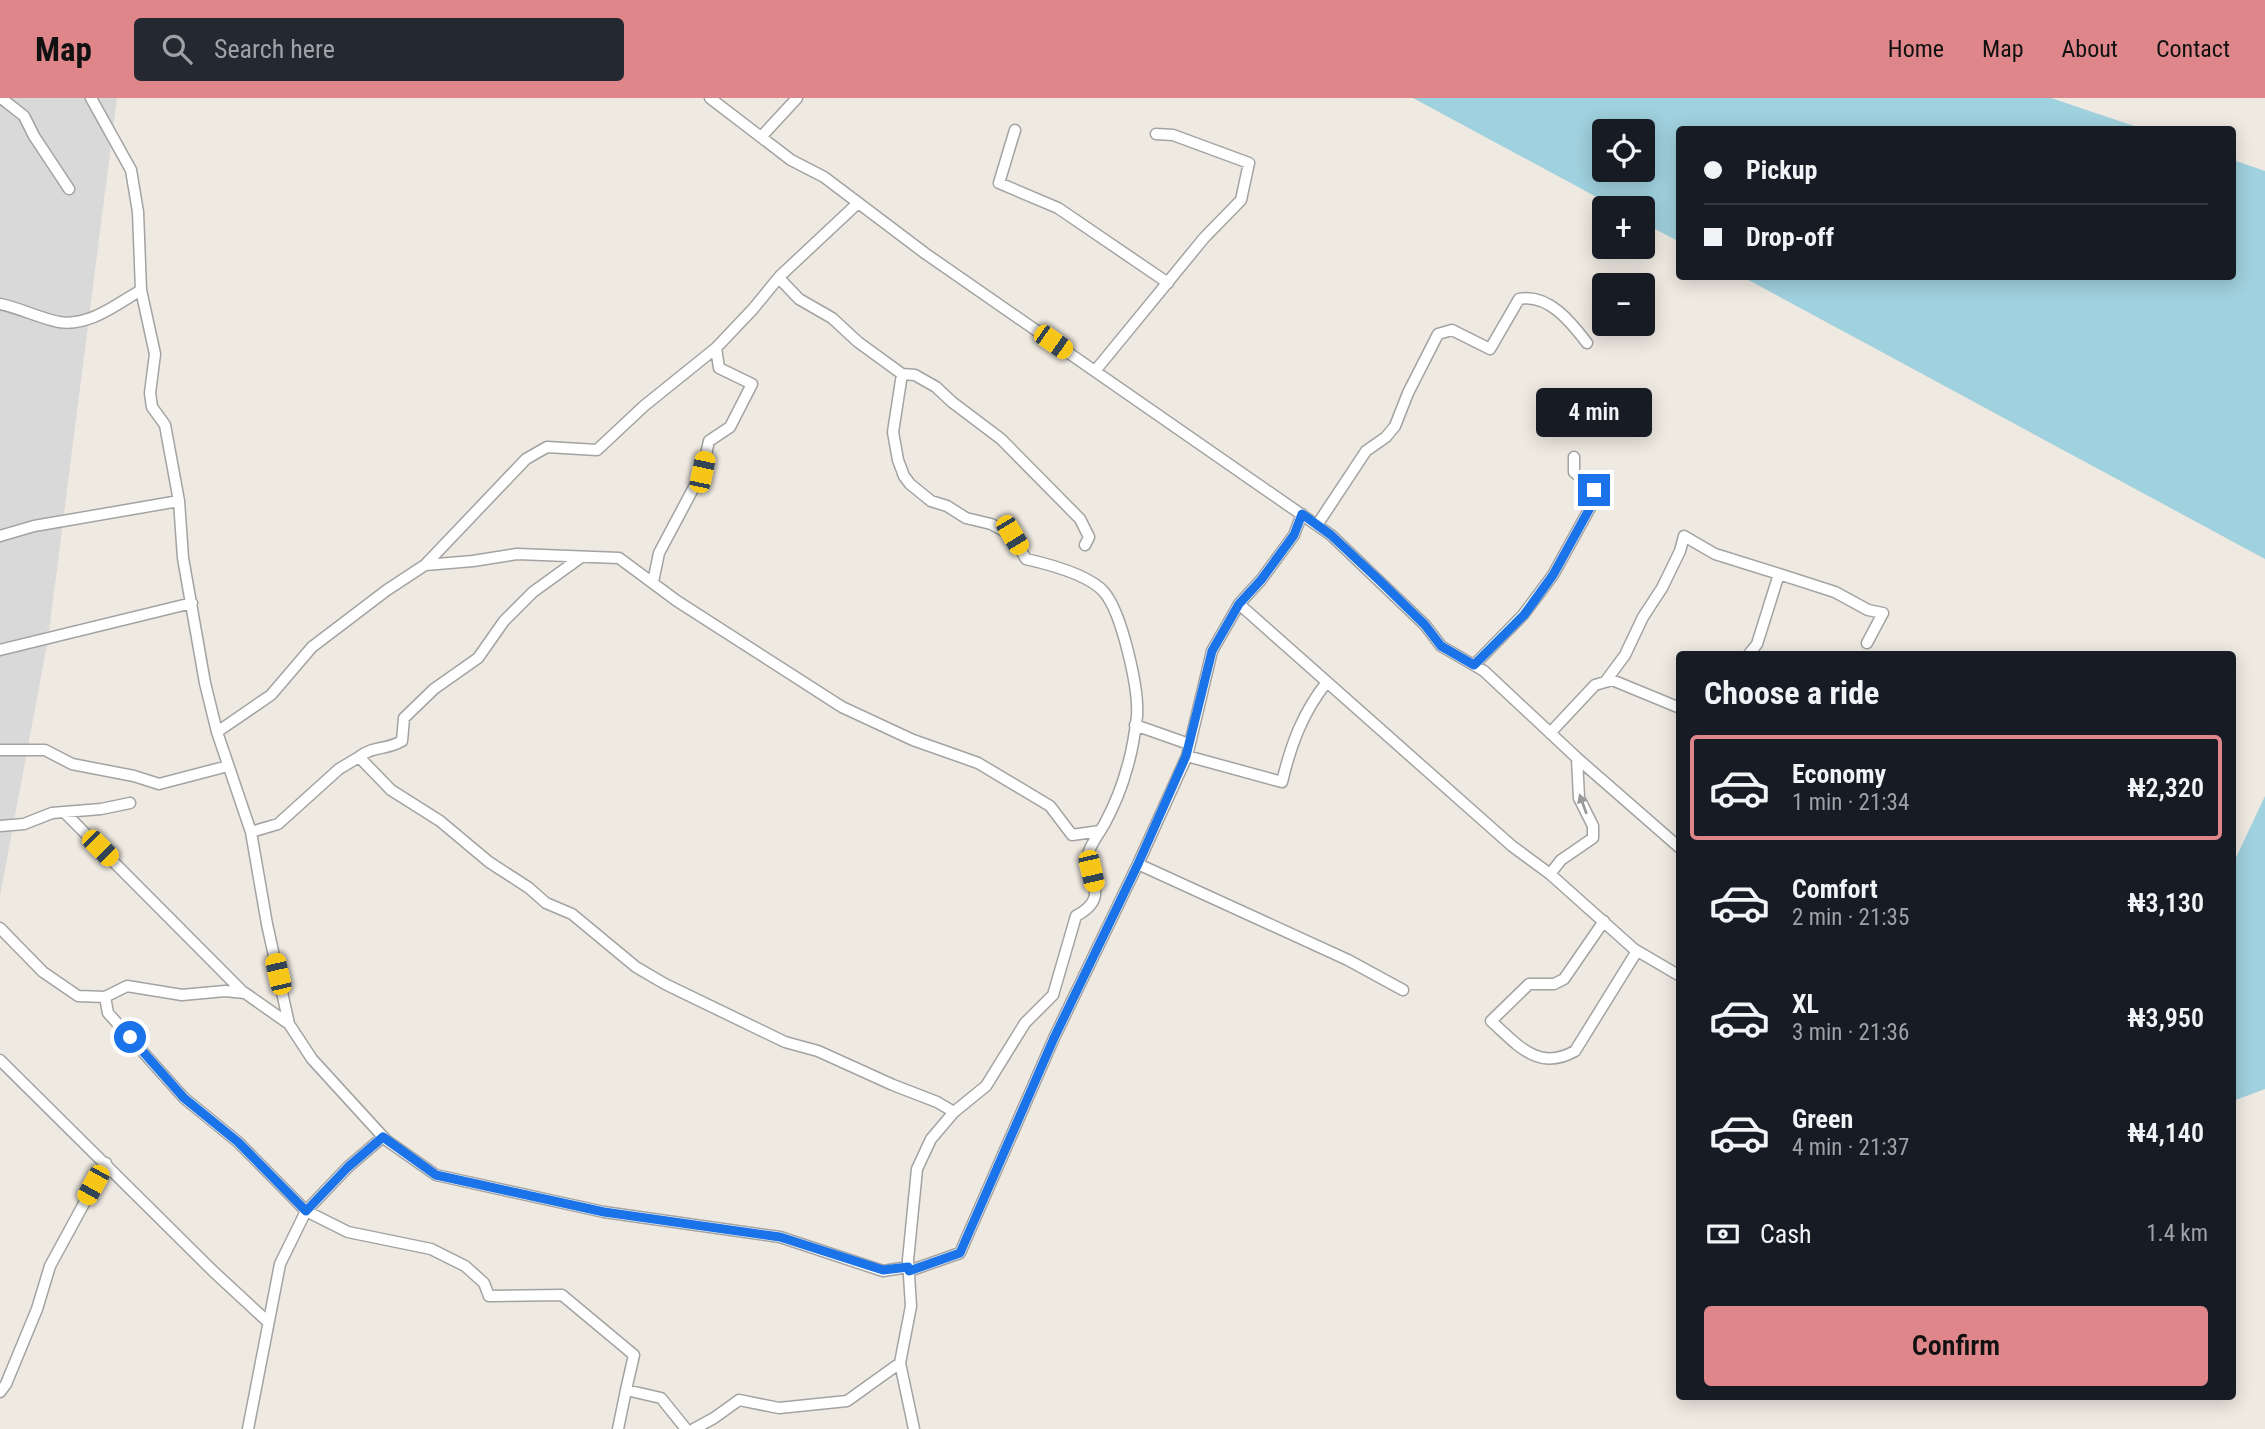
<!DOCTYPE html>
<html lang="en">
<head>
<meta charset="utf-8">
<style>
  :root { --surface:#171b24; --page:#242831; --text:#f1f3f6; --muted:#9ea1a6; --line:#363941; --accent:#df868a }
  body { margin:0; font-family:"Roboto Condensed",sans-serif; background:var(--page); color:var(--text); height:100vh; display:flex; flex-direction:column; font-size:26px; white-space:nowrap }
  * { box-sizing:border-box; margin:0 }
  p { font-size:23px; color:var(--muted) }
  .icon { flex:none; width:38px; height:38px; fill:none; stroke:currentColor; stroke-width:2; stroke-linecap:round; stroke-linejoin:round }
  .map { position:relative; flex:1; overflow:hidden }
  .panel { position:absolute; left:1676px; top:553px; width:560px; height:749px; display:flex; flex-direction:column; background:var(--surface); border-radius:7px; box-shadow:0 4px 18px #0003 }
  .panel>* { flex:none }
  .banner { position:absolute; left:1676px; top:28px; width:560px; height:154px; border-radius:7px; box-shadow:0 4px 18px #0003; display:grid; align-content:center; height:154px; padding:0 28px; background:var(--surface) }
  .fabs { position:absolute; left:1592px; top:21px; display:grid; gap:14px }
  .fabs a { display:grid; place-items:center; width:63px; height:63px; border-radius:7px; background:var(--surface); box-shadow:0 4px 18px #0003; font-size:35px }
  .end { position:absolute; width:32px; height:32px; margin:-16px; border:9px solid #1a73e8; background:#fff; box-shadow:0 0 0 4px #fff }
  .from { border-radius:50% }
  .bubble { position:absolute; height:49px; border-radius:7px; background:var(--surface); box-shadow:0 4px 18px #0003; font-size:23px; font-weight:600; line-height:49px; text-align:center }
  .car { position:absolute; width:21px; height:42px; margin:-21px -10px; border-radius:9px; box-shadow:0 0 5px 2px #0007; background:linear-gradient(#f5c518 24%,#345 0 40%,#f5c518 0 76%,#345 0 86%,#f5c518 0) }
  .banner b { display:flex; align-items:center; gap:24px; height:66px; font-size:26px }
  .banner b+b { border-top:2px solid var(--line) }
  .banner i { width:18px; height:18px; background:var(--text) }
  ul { padding:0; list-style:none }
  li { display:flex; align-items:center; gap:21px; height:105px; margin:0 14px 10px; padding:0 14px; border:4px solid transparent; border-radius:7px }
  li div { flex:1 }
  li b { display:block; font-size:26px }
  li em { font-style:normal; font-weight:600 }
  li.selected { border-color:var(--accent) }
  li>.icon { width:63px; height:63px; stroke-width:1.5 }
  h2 { padding:0 28px; font-size:32px; line-height:84px }
  .pay { display:flex; align-items:center; gap:18px; height:77px; padding:0 28px; font-size:26px }
  .pay p { margin-inline-start:auto }
  .cta { display:flex; gap:14px; margin-top:auto; padding:14px 28px }
  .cta a { flex:1; height:80px; border-radius:7px; background:var(--accent); color:#111; font-size:28px; font-weight:600; line-height:80px; text-align:center }
  header { display:flex; align-items:center; gap:42px; box-sizing:border-box; height:98px; padding:0 35px; background:var(--accent); color:#111 }
  header strong { font-size:33px }
  nav { display:flex; gap:38px; margin-inline-start:auto; font-size:24px }
  .search { width:490px; height:63px; background:var(--page); display:flex; align-items:center; gap:18px; box-sizing:border-box; padding:0 24px; border-radius:7px; color:var(--muted); font-size:26px }
  .map>svg:first-child { display:block }
  .residential { fill:#dad9d9 }
  .water { fill:#a0d1de; fill-rule:evenodd }
  .lines { fill:none; stroke-linecap:round; stroke-linejoin:round }
  .minor-casing { stroke:#a3a3a3; stroke-width:13 }
  .minor { stroke:#fff; stroke-width:10 }
  .oneway { fill:#999 }
  .route { stroke:#1a73e8; stroke-width:9 }
</style>
</head>
<body>
<header>
<strong>Map</strong>
<div class="search"><svg class="icon" aria-label="search" viewBox="0 0 24 24"><circle cx="10" cy="10" r="6"/><path d="M15 15l6 6"/></svg>Search here</div>
<nav><a>Home</a><a>Map</a><a>About</a><a>Contact</a></nav>
</header>
<div class="map">
<svg width="2265" height="1331" viewBox="0 0 2265 1331">
  <rect width="100%" height="100%" fill="#eee9e1"/>
  <!-- residential -->
  <path class="residential" d="M 0,0 L 117,0 L 48,541 L 0,798 Z"/>
  <!-- water -->
  <path class="water" d="M 1413,0 L 2051,0 L 2143,31 L 1680,32 L 1680,144 L 1643,125 L 1643,110 L 1617,110 ZM 1605,33 L 1643,33 L 1643,72 L 1605,72 Z
    M 2233,62 L 2265,73 L 2265,461 L 1743,179 L 2233,178 Z
    M 2265,698 L 2265,991 L 2233,1003 L 2233,766 Z"/>
  <g class="lines">
    <!-- minor casing -->
    <g class="minor-casing">
      <path id="minor" d="M 1,0 L 24,18 L 34,38 L 69,91
        M 91,0 L 131,72 L 138,114 L 141,192 L 155,256 L 150,295 L 152,309 L 165,327 L 179,403 L 183,460 L 205,585 L 217,634 L 251,734 L 267,826 L 289,926 L 312,961 L 386,1042 L 436,1077 L 604,1114 L 780,1139 L 883,1173 L 908,1169
        M 710,0 L 791,62 L 824,79 L 926,156 L 1331,437 L 1425,527 L 1441,548 L 1484,573 L 1577,660 L 1680,750
        M 1015,32 L 999,85 L 1058,110 L 1168,185
        M 761,39 L 797,0
        M 779,180 L 799,201 L 832,220 L 858,244 L 902,276 L 915,277 L 936,289 L 952,304 L 1001,341 L 1080,421 L 1089,439 L 1085,447
        M 0,206 C 20,210 39,220 59,224 C 89,229 117,206 141,192
        M 1095,273 L 1204,140 L 1241,102 L 1249,65 L 1173,37 L 1156,36
        M 902,276 L 893,334 L 898,362 L 904,378 L 910,386 L 931,403 L 947,408 L 966,420 L 991,426 L 1012,437 L 1026,461 C 1048,466 1089,477 1104,494 C 1122,515 1139,591 1137,618 C 1135,635 1132,654 1127,670 C 1122,689 1114,708 1105,725 C 1100,734 1093,743 1089,753 C 1081,778 1115,797 1076,818 L 1053,897 L 1025,925 L 986,988 L 954,1014 L 931,1041 L 917,1071 L 908,1162 L 911,1208 L 900,1265 L 914,1331
        M 1317,427 L 1366,353 L 1386,339 L 1395,328 L 1408,295 L 1438,236 L 1452,232 L 1490,251 L 1519,201 C 1548,195 1571,224 1587,245
        M 0,438 L 34,428 L 179,403
        M 425,467 L 526,361 L 547,349 L 597,352 L 644,308 L 716,250
        M 653,484 L 659,455 L 702,374 L 709,343 L 730,329 L 752,286 L 719,270 L 716,250 L 753,211 L 780,178 L 858,105
        M 1239,506 L 1512,748 L 1550,776 L 1634,851 L 1680,878
        M 0,552 L 192,505
        M 1749,556 L 1757,546 L 1779,476 L 1835,494 L 1868,512 L 1883,515 L 1867,545
        M 1474,567 L 1523,517 L 1553,477 L 1591,408 L 1594,392 L 1574,374 L 1574,359
        M 1605,584 L 1625,557 L 1643,519 L 1662,490 L 1680,453 L 1684,438 L 1715,456 L 1779,476
        M 1135,627 L 1189,646
        M 217,634 L 271,597 L 312,549 L 387,492 L 425,467 L 473,463 L 517,456 L 619,460 L 677,503 L 842,609 L 913,642 L 978,665 L 1050,708 L 1072,737 L 1100,733
        M 1550,635 L 1595,587 L 1612,582 L 1680,610
        M 0,652 L 45,652 L 72,666 L 134,678 L 159,686 L 228,668
        M 1187,658 L 1282,684 C 1291,646 1303,614 1327,584
        M 359,659 C 375,647 384,653 402,643 L 404,620 L 434,591 L 478,560 L 504,523 L 533,494 L 580,460
        M 64,714 L 244,895
        M 0,728 L 24,726 L 52,715 L 101,711 L 130,705
        M 251,734 L 278,726 L 339,671 L 359,659 L 391,692 L 440,723 L 489,764 L 529,790 L 546,805 L 572,816 L 636,869 L 665,886 L 785,944 L 818,953 L 893,987 L 937,1004 L 954,1014
        M 1138,766 L 1348,862 L 1403,892
        M 1550,776 L 1561,762 L 1593,740 L 1593,728 L 1579,700 L 1577,660
        M 1604,823 L 1564,881 L 1554,886 L 1529,886 L 1491,923 C 1518,947 1538,974 1575,953 L 1637,853
        M 0,830 L 43,874 L 78,898 L 105,899 L 127,888 L 182,897 L 225,893 L 245,895 L 289,926
        M 105,899 L 108,915 L 184,1000 L 238,1044 L 306,1113 L 348,1134 L 431,1151 L 465,1168 L 484,1185 L 489,1198 L 562,1197 L 634,1257 L 626,1292 L 661,1300 L 686,1331
        M 0,962 L 214,1174 L 268,1224
        M 909,1173 L 960,1155 L 1054,940 L 1138,766 L 1187,658 L 1212,553 L 1239,506 L 1261,482 L 1294,437 L 1302,416
        M 0,1294 L 6,1286 L 37,1211 L 50,1168 L 106,1065
        M 248,1331 L 280,1166 L 306,1113 L 348,1069 L 383,1039
        M 618,1331 L 626,1292
        M 694,1331 L 714,1320 L 739,1302 L 779,1310 L 847,1303 L 900,1265"/>
    </g>
    <!-- minor -->
    <use href="#minor" class="minor"/>
  </g>
  <!-- one-way arrows -->
  <defs><path id="oneway-solid" d="M-6-.8H1V-3.2L6.5 0L1 3.2V.8H-6Z" transform="scale(1.75)"/></defs>
  <use class="oneway" href="#oneway-solid" transform="translate(1583 706) rotate(-110)"/>
  <g class="lines">
    <!-- route -->
    <path class="route" d="M 130,939 L 184,1000 L 238,1044 L 306,1113 L 348,1069 L 383,1039 L 436,1077 L 604,1114 L 780,1139 L 883,1172 L 908,1169 L 909,1173 L 960,1155 L 1054,940 L 1138,766 L 1186,658 L 1212,553 L 1239,506 L 1261,482 L 1294,437 L 1302,416 L 1331,437 L 1381,484 L 1425,527 L 1441,548 L 1474,567 L 1524,517 L 1553,477 L 1591,408 L 1594,392"/>
  </g>
</svg>
<div class="fabs">
<a><svg class="icon" aria-label="locate" viewBox="0 0 24 24"><circle cx="12" cy="12" r="6"/><path d="M12 2v4M12 18v4M2 12h4M18 12h4"/></svg></a>
<a>+</a>
<a>−</a>
</div>
<i class="end from" style="left:130px;top:939px"></i>
<i class="end" style="left:1594px;top:392px"></i>
<div class="bubble" style="left:1536px;top:290px;width:116px">4 min</div>
<i class="car" style="left:1053px;top:244px;rotate:125deg"></i>
<i class="car" style="left:702px;top:374px;rotate:12deg"></i>
<i class="car" style="left:1012px;top:437px;rotate:149deg"></i>
<i class="car" style="left:100px;top:750px;rotate:135deg"></i>
<i class="car" style="left:1091px;top:773px;rotate:167deg"></i>
<i class="car" style="left:278px;top:876px;rotate:347deg"></i>
<i class="car" style="left:93px;top:1087px;rotate:209deg"></i>
<div class="banner">
<b><i class="from"></i>Pickup</b>
<b><i></i>Drop-off</b>
</div>
<section class="panel">
<h2>Choose a ride</h2>
<ul>
<li class="selected"><svg class="icon" aria-label="car" viewBox="0 0 24 24"><path d="M5 17H2v-5l4-1 3-4h7l3 4 3 1v5h-3M9 17h6M6 11h13"/><circle cx="7" cy="17" r="2"/><circle cx="17" cy="17" r="2"/></svg><div><b>Economy</b><p>1 min · 21:34</p></div><em>₦2,320</em></li>
<li><svg class="icon" aria-label="car" viewBox="0 0 24 24"><path d="M5 17H2v-5l4-1 3-4h7l3 4 3 1v5h-3M9 17h6M6 11h13"/><circle cx="7" cy="17" r="2"/><circle cx="17" cy="17" r="2"/></svg><div><b>Comfort</b><p>2 min · 21:35</p></div><em>₦3,130</em></li>
<li><svg class="icon" aria-label="car" viewBox="0 0 24 24"><path d="M5 17H2v-5l4-1 3-4h7l3 4 3 1v5h-3M9 17h6M6 11h13"/><circle cx="7" cy="17" r="2"/><circle cx="17" cy="17" r="2"/></svg><div><b>XL</b><p>3 min · 21:36</p></div><em>₦3,950</em></li>
<li><svg class="icon" aria-label="car" viewBox="0 0 24 24"><path d="M5 17H2v-5l4-1 3-4h7l3 4 3 1v5h-3M9 17h6M6 11h13"/><circle cx="7" cy="17" r="2"/><circle cx="17" cy="17" r="2"/></svg><div><b>Green</b><p>4 min · 21:37</p></div><em>₦4,140</em></li>
</ul>
<div class="pay"><svg class="icon" aria-label="cash" viewBox="0 0 24 24"><path d="M3 7h18v10H3z"/><circle cx="12" cy="12" r="2"/></svg>Cash<p>1.4 km</p></div>
<div class="cta"><a>Confirm</a></div>
</section>
</div>
</body>
</html>
